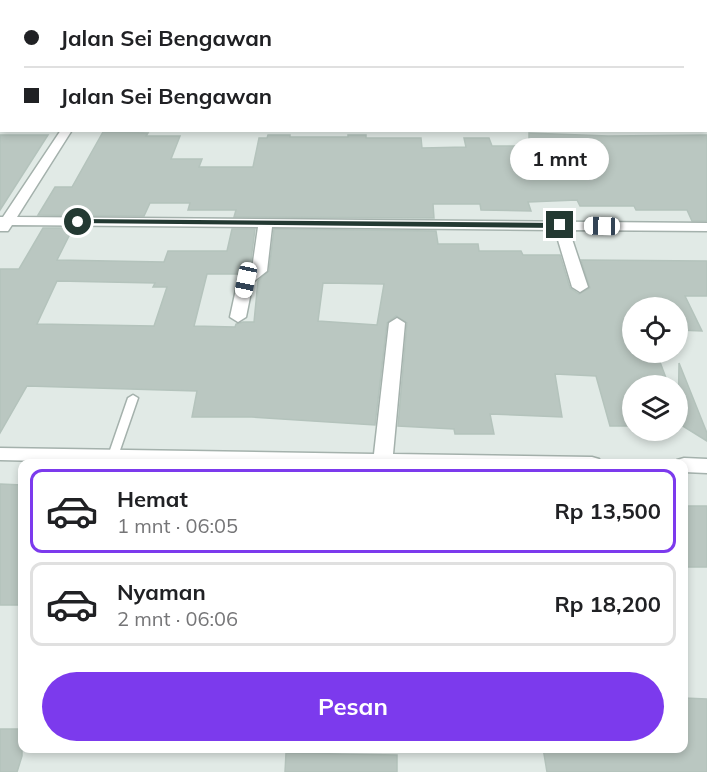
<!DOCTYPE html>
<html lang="id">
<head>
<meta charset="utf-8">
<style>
  :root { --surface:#fff; --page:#f6f6f6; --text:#202124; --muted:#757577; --line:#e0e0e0; --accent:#7c3aed }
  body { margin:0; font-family:Mulish,sans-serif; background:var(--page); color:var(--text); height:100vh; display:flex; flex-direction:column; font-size:22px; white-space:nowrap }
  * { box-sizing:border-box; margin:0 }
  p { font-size:20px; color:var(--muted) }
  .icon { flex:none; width:33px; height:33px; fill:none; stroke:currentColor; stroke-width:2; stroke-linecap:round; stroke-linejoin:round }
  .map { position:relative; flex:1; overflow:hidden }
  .details { position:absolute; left:18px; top:459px; width:670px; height:294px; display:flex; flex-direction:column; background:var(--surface); border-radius:12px; box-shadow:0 3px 9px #0003 }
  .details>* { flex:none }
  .top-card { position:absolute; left:0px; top:0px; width:708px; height:132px; box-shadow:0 3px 9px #0003; display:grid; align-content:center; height:132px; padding:0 24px; background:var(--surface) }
  .fabs { position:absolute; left:622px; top:297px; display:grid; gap:12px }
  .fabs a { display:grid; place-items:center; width:66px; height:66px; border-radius:50%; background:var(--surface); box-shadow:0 3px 9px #0003; font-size:30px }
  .end { position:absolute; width:27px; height:27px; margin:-14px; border:8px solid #233932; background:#fff; box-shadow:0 0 0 3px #fff }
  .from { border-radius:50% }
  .bubble { position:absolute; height:42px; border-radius:21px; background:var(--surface); box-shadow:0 3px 9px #0003; font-size:20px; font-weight:700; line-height:42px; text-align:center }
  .car { position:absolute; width:18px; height:36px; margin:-18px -9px; border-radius:8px; box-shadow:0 0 4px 2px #0007; background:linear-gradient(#fff 24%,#345 0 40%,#fff 0 76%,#345 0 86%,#fff 0) }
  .top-card b { display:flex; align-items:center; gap:21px; height:57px; font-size:22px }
  .top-card b+b { border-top:2px solid var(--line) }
  .top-card i { width:15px; height:15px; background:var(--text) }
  ul { padding:10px 0 0; list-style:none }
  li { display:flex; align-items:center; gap:18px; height:84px; margin:0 12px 9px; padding:0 12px; border:3px solid var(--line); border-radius:12px }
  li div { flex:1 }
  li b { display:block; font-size:22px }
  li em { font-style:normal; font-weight:700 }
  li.selected { border-color:var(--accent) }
  li>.icon { width:54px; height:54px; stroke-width:1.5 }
  .primary-button { display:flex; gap:12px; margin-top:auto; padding:12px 24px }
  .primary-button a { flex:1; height:69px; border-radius:36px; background:var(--accent); color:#fff; font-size:24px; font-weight:700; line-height:69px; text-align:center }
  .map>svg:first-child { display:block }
  .building { fill:#bac7c1; stroke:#b4c3bc; stroke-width:1.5; fill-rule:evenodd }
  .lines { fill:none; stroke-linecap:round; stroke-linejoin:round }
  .lane-casing { stroke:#a4b1ac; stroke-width:3 }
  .street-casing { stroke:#a4b1ac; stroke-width:3 }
  .lane { fill:#fff; fill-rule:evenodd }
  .street { fill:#fff; fill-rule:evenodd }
  .route { fill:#233932 }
</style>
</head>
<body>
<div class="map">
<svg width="707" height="772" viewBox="0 0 707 772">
  <rect width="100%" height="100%" fill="#e1eae6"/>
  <!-- building -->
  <path class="building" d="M 103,132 L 148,133 L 146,136 L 180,136 L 171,159 L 202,159 L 199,167 L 253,167 L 259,138 L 267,138 L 268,135 L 290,135 L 290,137 L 348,137 L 348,135 L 366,135 L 366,138 L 421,138 L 422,148 L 466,147 L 464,138 L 489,138 L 492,146 L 529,146 L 529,133 L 608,136 L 707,135 L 707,221 L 692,221 L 687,210 L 636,210 L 634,206 L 580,206 L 577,200 L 528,202 L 531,211 L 481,210 L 480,204 L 433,204 L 434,218 L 234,217 L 236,210 L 188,210 L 190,203 L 150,203 L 144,216 L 38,215 L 55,187 L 72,187 Z
    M 0,135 L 48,135 L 0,210 Z
    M 43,228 L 73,228 L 57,260 L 164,262 L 168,251 L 227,251 L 232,229 L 255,229 L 250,268 L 242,274 L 207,274 L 194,326 L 235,327 L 236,324 L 243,322 L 254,322 L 258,281 L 269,271 L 274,229 L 436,231 L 438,244 L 478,244 L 479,251 L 521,251 L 523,255 L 560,255 L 570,288 L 579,294 L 590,288 L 581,260 L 707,261 L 707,296 L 685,296 L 702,331 L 678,330 L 678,308 L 633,307 L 633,353 L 657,354 L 669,386 L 633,386 L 633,426 L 610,426 L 596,376 L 555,374 L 562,417 L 490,414 L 494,434 L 455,434 L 454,429 L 398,426 L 407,323 L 396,316 L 387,323 L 375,425 L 252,417 L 192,417 L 197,391 L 27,386 L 0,433 L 0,269 L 19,269 ZM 57,281 L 155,283 L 153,287 L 167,287 L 154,326 L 37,324 ZM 323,283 L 384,284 L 377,325 L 318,321 Z
    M 679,363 L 707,433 L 707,441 L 678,423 Z
    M 0,484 L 22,485 L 22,605 L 0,605 Z
    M 684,506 L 707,506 L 707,567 L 684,567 Z
    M 684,698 L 707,699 L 707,772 L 547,772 L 543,748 L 684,748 Z
    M 0,729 L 22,729 L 22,756 L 17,772 L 0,772 Z
    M 286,753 L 397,755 L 397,772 L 285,772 Z"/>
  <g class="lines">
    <!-- lane casing -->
    <g class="lane-casing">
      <path id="lane" d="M 10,0 L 14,0 L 13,2 L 9,2 Z
        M 28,0 L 32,0 L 31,2 L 27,2 Z
        M 46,0 L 50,0 L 49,2 L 44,2 Z
        M 133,395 L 138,398 L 118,456 L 116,458 L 110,458 L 108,456 L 128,398 Z"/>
    </g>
    <!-- street casing -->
    <g class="street-casing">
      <path id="street" d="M 157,0 L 165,0 L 156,2 Z
        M 606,0 L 707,0 L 707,4 L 706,2 Z
        M 0,27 L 2,27 L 2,33 L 0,33 Z
        M 706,30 L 707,30 L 707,36 L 706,36 Z
        M 0,64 L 2,64 L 2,70 L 0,70 Z
        M 706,67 L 707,67 L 707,73 L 706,73 Z
        M 0,115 L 2,115 L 2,121 L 0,121 Z
        M 706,120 L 707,120 L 707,126 L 706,126 Z
        M 61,130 L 72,130 L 17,217 L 707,223 L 707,231 L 569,230 L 588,287 L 580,292 L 572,287 L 555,230 L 272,227 L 267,271 L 253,282 L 246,317 L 238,322 L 230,317 L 238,280 L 252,269 L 258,227 L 12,225 L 8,231 L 0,231 L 0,217 L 3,217 Z
        M 397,318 L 405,323 L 393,454 L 592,457 L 599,459 L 602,464 L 175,464 L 0,460 L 0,448 L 374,454 L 389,323 Z
        M 684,458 L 707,459 L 707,473 L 684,472 L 684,464 L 675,464 L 677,460 Z"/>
    </g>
    <!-- lane -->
    <use href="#lane" class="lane"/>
    <!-- street -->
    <use href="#street" class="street"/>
  </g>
  <!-- route -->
  <path class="route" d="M 78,219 L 560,223 L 563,225 L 560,228 L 75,223 L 75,220 Z"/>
</svg>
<div class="fabs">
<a><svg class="icon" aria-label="locate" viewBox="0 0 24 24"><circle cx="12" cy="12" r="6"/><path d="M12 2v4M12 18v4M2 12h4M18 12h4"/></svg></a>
<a><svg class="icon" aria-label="layers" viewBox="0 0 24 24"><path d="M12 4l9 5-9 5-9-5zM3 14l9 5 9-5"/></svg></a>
</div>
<i class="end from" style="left:78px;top:222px"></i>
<i class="end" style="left:560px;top:225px"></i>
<div class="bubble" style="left:510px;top:138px;width:99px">1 mnt</div>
<i class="car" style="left:602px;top:226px;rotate:271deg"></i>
<i class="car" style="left:246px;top:280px;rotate:192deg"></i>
<div class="top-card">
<b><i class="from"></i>Jalan Sei Bengawan</b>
<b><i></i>Jalan Sei Bengawan</b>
</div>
<section class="details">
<ul>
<li class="selected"><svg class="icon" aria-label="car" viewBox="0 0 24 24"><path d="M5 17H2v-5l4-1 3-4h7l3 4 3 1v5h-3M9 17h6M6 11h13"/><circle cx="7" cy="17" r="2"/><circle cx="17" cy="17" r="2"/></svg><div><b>Hemat</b><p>1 mnt · 06:05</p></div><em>Rp 13,500</em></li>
<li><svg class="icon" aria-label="car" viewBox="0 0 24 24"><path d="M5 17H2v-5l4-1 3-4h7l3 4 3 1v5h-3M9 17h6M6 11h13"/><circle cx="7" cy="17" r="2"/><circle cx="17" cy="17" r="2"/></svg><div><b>Nyaman</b><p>2 mnt · 06:06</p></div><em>Rp 18,200</em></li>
</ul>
<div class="primary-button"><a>Pesan</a></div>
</section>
</div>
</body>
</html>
